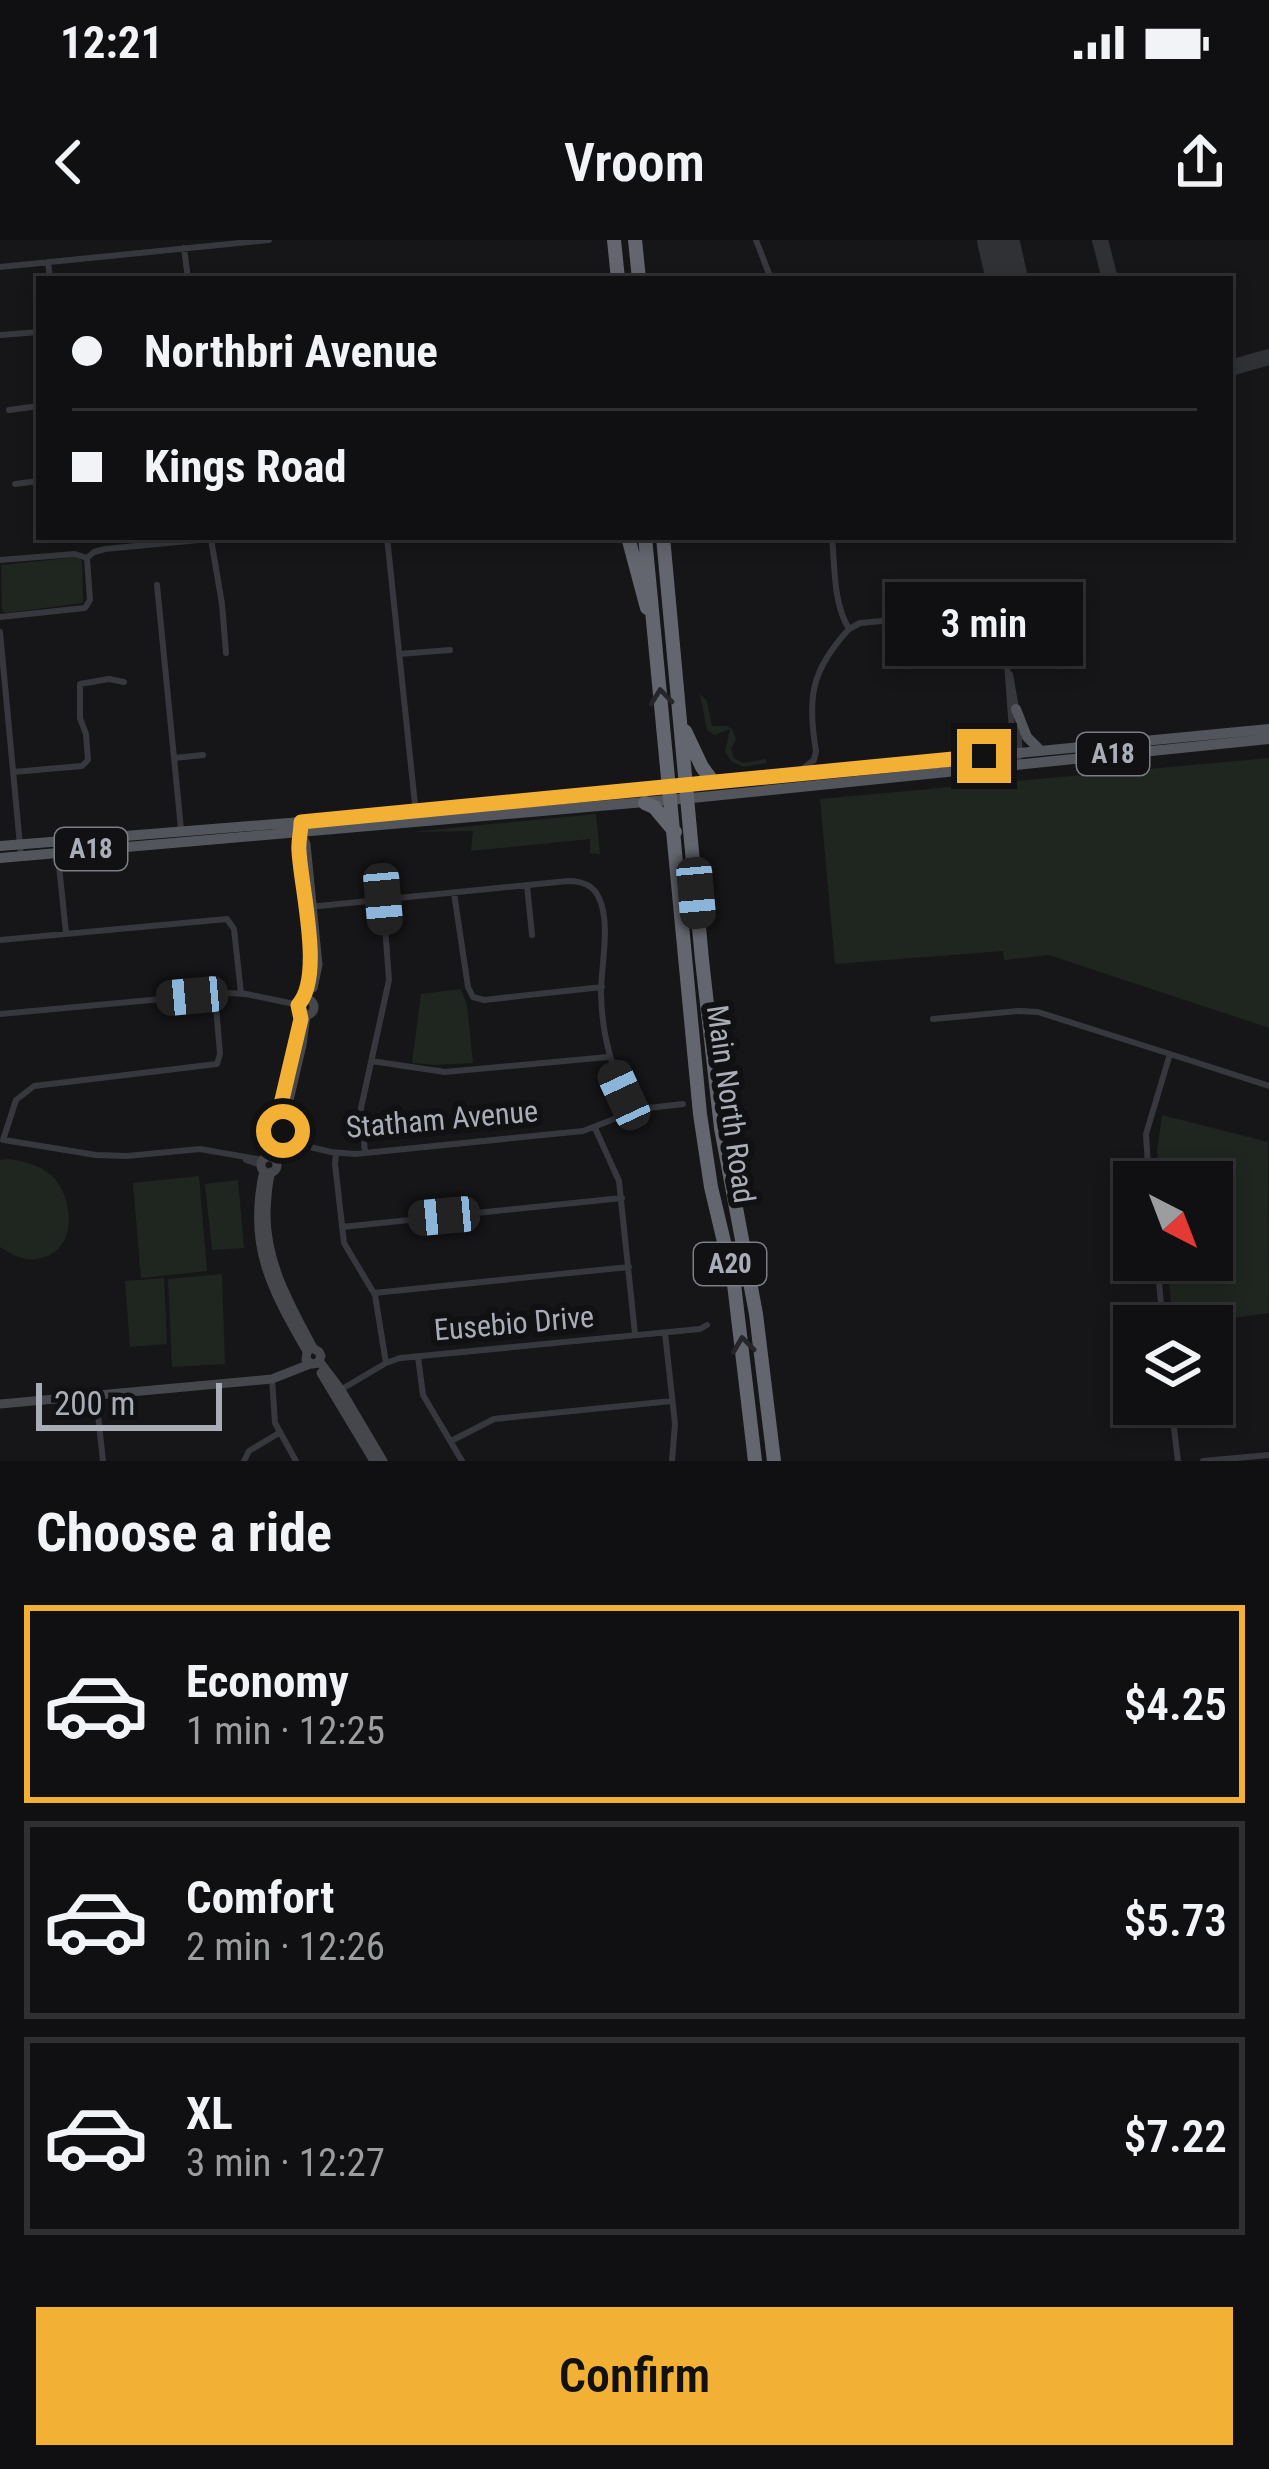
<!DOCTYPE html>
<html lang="en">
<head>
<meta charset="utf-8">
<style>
  :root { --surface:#101012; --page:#1e1e20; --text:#f1f3f6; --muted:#9c9d9f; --line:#303032; --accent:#f2b134 }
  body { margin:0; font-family:"Roboto Condensed",sans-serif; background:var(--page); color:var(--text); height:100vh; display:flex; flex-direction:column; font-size:45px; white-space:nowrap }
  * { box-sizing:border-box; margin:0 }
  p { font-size:39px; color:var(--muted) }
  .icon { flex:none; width:66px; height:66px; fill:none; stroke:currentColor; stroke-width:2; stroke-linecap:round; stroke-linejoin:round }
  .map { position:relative; height:1221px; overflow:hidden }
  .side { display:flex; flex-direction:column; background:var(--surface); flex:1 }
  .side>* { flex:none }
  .top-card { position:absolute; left:36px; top:36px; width:1197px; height:264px; border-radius:0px; box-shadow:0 6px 18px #0003,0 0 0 3px var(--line); display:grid; align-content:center; height:264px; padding:0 36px; background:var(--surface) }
  .needle { width:78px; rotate:138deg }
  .fabs { position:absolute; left:1113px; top:921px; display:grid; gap:24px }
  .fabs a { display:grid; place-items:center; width:120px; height:120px; border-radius:0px; background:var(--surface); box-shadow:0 6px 18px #0003,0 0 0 3px var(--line); font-size:60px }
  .scale { position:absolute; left:36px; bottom:30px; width:186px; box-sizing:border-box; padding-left:12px; border:6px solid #a8adb8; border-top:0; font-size:33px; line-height:42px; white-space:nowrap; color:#a8adb8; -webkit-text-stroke:9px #111113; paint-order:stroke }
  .end { position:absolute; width:54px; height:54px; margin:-27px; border:15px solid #f2b134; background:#111; box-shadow:0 0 0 6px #111 }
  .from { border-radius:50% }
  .bubble { position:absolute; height:84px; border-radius:0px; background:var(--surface); box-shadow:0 6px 18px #0003,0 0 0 3px var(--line); font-size:39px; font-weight:600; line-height:84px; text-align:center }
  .car { position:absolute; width:36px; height:72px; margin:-36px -18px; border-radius:15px; box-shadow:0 0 9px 3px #0007; background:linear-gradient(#222 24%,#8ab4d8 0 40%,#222 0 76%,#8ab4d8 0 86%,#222 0) }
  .top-card b { display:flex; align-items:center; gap:42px; height:114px; font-size:45px }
  .top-card b+b { border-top:3px solid var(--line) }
  .top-card i { width:30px; height:30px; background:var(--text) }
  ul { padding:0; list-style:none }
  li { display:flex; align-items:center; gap:36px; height:198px; margin:0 24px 18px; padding:0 12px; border:6px solid var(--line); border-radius:0px }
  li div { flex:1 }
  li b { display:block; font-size:45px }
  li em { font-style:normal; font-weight:600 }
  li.active { border-color:var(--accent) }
  li>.icon { width:108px; height:108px; stroke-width:1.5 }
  h2 { padding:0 36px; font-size:54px; line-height:144px }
  .primary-button { display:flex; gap:24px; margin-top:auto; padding:24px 36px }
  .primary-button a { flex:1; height:138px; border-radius:0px; background:var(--accent); color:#111; font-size:48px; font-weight:600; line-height:138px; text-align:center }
  .status { display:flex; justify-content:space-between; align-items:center; height:84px; padding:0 60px; background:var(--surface); direction:ltr }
  .status svg { height:33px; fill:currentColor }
  header { display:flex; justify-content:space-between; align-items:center; height:156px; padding:0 36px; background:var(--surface); font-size:54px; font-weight:600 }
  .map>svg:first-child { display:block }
  .green { fill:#1e261f }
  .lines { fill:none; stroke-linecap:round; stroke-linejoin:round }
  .taxiway { stroke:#303135; stroke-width:16 }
  .runway { stroke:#303135; stroke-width:42 }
  .street { stroke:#37383d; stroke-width:6 }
  .secondary { stroke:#45474d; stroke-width:9 }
  .primary { stroke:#53555c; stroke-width:10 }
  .highway { stroke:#63666e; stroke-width:14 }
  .oneway { stroke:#26262a }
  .route { stroke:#f2b134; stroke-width:15 }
  .labels { text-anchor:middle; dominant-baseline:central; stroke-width:12; stroke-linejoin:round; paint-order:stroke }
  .shield { fill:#111113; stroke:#7b7e86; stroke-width:3 }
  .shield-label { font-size:27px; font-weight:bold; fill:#a8adb8 }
  .street-label { font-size:30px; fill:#a8adb8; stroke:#111113 }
</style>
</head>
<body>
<div class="status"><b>12:21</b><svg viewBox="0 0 49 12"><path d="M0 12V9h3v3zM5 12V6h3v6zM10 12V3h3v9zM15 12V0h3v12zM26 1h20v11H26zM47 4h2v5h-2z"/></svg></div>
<header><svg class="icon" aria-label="back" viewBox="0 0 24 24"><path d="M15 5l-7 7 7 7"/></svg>Vroom<svg class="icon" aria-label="share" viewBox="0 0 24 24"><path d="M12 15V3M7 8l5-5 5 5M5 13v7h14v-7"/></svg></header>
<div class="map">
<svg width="1269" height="1221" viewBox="0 0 1269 1221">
  <rect width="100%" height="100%" fill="#161618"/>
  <!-- green -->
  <path class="green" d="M 78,317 L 82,320 L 83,363 L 6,373 L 2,370 L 1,325 Z
    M 700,454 L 707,461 L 712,486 L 727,486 L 732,489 L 736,499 L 731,509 L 734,518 L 743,523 L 766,519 L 766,523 L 744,527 L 732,522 L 725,512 L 730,489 L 714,495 L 707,490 Z
    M 1269,518 L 1269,788 L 1049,715 L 1004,720 L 1003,711 L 835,724 L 820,559 Z
    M 596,574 L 600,614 L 590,613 L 590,599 L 471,611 L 473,591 L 411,592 Z
    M 461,749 L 467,765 L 473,823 L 435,825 L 412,823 L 421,754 Z
    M 1162,875 L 1268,902 L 1269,1073 L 1173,1086 L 1167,1020 L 1212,1020 L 1212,942 L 1160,942 L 1157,911 Z
    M 7,919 C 23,921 38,924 51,935 C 76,958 78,1015 36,1019 C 23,1021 11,1014 0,1007 L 0,920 Z
    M 199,936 L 207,1031 L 141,1038 L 133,943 Z
    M 238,940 L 244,1008 L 212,1010 L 205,944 Z
    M 222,1034 L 225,1124 L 172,1127 L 168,1039 Z
    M 164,1038 L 167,1104 L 130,1107 L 125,1041 Z"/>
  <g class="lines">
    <!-- taxiway -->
    <path class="taxiway" d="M 1100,0 L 1110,39
      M 1230,128 L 1269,117"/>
    <!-- runway -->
    <path class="runway" d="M 998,0 L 1007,39"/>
    <!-- street -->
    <path class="street" d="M 756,0 L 771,39
      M 184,8 L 188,39
      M 48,22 L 50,39
      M 0,27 L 269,0
      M 1,95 L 39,92
      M 9,170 L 39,166
      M 15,244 L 39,241
      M 387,297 L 416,574
      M 211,299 L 222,364 L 226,413
      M 0,320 L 75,314 L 87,318 L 94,312 L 105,309 L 230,297
      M 157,345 L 181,589
      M 0,377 L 85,368 L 90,360 L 87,318
      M 849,389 L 860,383 L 984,372 C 994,372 999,373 1003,382 C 1008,426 1010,469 1014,514 L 1019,523
      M 0,392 L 21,616
      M 399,414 L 450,410
      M 1010,434 L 1016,468
      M 1018,487 L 1020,516
      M 174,518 L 203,515
      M 13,532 L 82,526 L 88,520 L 86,494 L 80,478 L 80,444 L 109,439 L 124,442
      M 797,533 L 814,520 L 816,511 C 807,458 811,430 849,389 C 833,363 835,327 832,297
      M 59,626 L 66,693
      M 527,645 L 532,695
      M 454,653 L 468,747 L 473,757 L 484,760 L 602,747
      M 309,667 L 568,641 C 581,641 593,644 599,658 C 611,683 601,726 601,753 C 602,800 613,830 632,872
      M 0,700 L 227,679 L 234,689 L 241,753
      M 0,774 L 227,753 L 246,754 L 299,765
      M 933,779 L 1019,771 L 1038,772 L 1170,814
      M 371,821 L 445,832 L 608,817
      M 595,888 L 619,941 L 635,1094
      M 277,899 L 331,912 L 355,914 L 583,891 L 640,869 L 683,864
      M 3,900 L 16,860 L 34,846 L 217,824 L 220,814 L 215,754
      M 4,900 L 96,915 L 127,916 L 200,909 L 263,920
      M 336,913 L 335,924 L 344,1003 L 375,1055 L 386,1123
      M 365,913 L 361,868 L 389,740 L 383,659
      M 246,920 L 261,925
      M 1149,942 L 1146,894 L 1170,814 L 1269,846
      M 342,987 L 622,958
      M 1157,1020 L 1163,1086
      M 374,1053 L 629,1027
      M 665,1093 L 675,1184 L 672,1221
      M 418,1117 L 423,1155 L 462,1221
      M 272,1139 L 275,1183 L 296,1221
      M 342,1149 L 386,1123 L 400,1118 L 700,1089 L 707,1085
      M 96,1156 L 103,1221
      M 1171,1164 L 1178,1221
      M 451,1201 L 494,1179 L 672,1161
      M 244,1221 L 249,1211 L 279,1193
      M 1203,1221 L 1269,1215"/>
    <!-- secondary -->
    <path class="secondary" d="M 301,587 L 298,605 L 309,706 L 309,741 L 304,760
      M 301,593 L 306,604 L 318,725 L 313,748
      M298 767a8 8 0 1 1 16 0a8 8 0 1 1-16 0Z
      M 267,917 L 298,788
      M261 925a8 8 0 1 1 16 0a8 8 0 1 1-16 0Z
      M 275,920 L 302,805 L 306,775
      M 264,931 C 247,1005 271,1049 307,1111 L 306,1120 L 312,1124 L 318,1123 L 321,1116 L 319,1112 L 313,1108 L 307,1111
      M 271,932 C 267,944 267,957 266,971 C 265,1023 290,1064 313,1108
      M 319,1121 L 341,1150 L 383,1221
      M 321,1133 L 374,1221
      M 0,1164 L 272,1139 L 310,1124"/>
    <!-- primary -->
    <path class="primary" d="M 1016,469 L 1027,497 L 1041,511
      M 987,512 L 1004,504 L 1012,495
      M 0,606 L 301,582 L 1269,489
      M 0,618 L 702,557 L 1269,499"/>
    <!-- highway -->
    <path class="highway" d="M 614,0 L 618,39
      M 635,0 L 639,39
      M 628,297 L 647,368
      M 645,297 L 700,874 L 711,947 L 734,1044 L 755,1221
      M 663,297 L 702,720 L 721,888 L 756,1074 L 774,1221
      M 685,491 L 702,527 L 713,542
      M 645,563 L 654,567 L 675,592"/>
  </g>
  <!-- one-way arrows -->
  <defs><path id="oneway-chevron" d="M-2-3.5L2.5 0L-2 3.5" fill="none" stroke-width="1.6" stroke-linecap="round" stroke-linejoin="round" transform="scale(3)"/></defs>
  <g class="oneway">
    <use href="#oneway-chevron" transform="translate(661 457) rotate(-96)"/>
    <use href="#oneway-chevron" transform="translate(743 1105) rotate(-97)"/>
  </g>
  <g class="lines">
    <!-- route -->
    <path class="route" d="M 283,891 L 280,900 L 273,898 L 301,779 L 298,765 C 324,737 301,649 299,611 C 298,601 301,593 301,582 L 984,516"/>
  </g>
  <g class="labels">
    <!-- shield labels -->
    <g class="shield">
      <rect x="1077" y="493" width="72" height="42" rx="9"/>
      <rect x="55" y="588" width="72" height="42" rx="9"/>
      <rect x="694" y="1003" width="72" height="42" rx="9"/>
    </g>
    <g class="shield-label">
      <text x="1113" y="514">A18</text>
      <text x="91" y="609">A18</text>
      <text x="730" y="1024">A20</text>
    </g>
    <!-- street labels -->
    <g class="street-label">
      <text transform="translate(731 864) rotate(82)">Main North Road</text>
      <text transform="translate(442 879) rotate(-5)">Statham Avenue</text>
      <text transform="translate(514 1083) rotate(-5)">Eusebio Drive</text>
    </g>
  </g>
</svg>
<div class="fabs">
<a><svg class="needle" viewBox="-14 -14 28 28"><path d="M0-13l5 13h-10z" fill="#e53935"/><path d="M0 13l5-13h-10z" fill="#9c9d9f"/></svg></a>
<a><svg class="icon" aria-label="layers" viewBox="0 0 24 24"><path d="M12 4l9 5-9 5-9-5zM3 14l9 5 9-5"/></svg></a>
</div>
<div class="scale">200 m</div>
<i class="end from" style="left:283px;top:891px"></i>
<i class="end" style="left:984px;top:516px"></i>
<div class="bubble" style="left:885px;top:342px;width:198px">3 min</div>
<i class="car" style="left:696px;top:653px;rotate:175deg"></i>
<i class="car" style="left:383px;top:659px;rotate:175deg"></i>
<i class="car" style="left:192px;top:756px;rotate:265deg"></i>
<i class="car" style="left:624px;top:855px;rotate:335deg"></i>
<i class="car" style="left:444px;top:976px;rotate:265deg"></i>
<div class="top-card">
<b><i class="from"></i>Northbri Avenue</b>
<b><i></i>Kings Road</b>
</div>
</div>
<section class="side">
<h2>Choose a ride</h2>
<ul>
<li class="active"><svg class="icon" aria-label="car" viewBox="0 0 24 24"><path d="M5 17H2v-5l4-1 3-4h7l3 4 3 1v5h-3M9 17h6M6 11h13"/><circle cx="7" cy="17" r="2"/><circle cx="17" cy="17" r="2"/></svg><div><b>Economy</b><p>1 min · 12:25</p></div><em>$4.25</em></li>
<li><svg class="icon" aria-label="car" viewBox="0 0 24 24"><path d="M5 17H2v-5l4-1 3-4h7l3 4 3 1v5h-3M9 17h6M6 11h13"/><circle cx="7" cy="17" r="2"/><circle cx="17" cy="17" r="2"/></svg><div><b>Comfort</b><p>2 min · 12:26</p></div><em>$5.73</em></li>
<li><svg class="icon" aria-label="car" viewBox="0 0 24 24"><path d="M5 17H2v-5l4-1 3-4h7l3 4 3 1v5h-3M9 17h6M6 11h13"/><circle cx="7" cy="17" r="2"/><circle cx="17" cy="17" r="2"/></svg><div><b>XL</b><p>3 min · 12:27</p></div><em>$7.22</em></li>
</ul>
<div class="primary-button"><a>Confirm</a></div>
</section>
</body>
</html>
